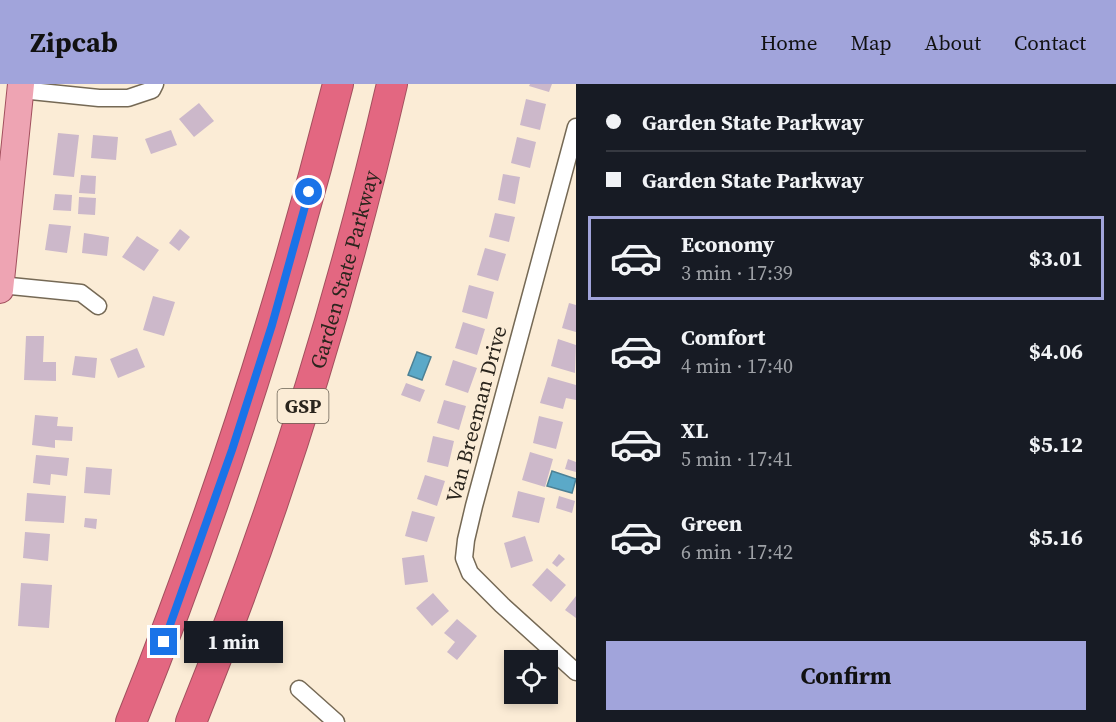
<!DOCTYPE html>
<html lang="en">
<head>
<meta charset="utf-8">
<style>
  :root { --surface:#171b24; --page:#242831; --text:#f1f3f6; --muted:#9ea1a6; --line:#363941; --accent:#a1a4db }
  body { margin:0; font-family:"Source Serif 4",serif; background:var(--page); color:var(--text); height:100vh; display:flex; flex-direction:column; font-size:22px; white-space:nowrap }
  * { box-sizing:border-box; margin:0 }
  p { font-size:20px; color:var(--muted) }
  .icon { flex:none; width:33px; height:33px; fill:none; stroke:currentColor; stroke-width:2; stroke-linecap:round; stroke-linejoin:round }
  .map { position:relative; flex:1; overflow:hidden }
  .sheet { display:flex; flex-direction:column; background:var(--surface); width:540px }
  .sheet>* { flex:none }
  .hud { display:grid; align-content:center; height:132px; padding:0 30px; background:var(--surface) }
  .tools { position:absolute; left:504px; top:566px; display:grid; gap:12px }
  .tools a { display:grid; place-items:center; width:54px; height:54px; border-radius:0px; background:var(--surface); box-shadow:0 3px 9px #0003; font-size:30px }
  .end { position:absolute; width:27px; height:27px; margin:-14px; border:8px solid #1a73e8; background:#fff; box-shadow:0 0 0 3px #fff }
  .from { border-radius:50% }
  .bubble { position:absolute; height:42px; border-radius:0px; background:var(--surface); box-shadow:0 3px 9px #0003; font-size:20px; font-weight:700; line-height:42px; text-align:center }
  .hud b { display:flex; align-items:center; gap:21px; height:57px; font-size:22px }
  .hud b+b { border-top:2px solid var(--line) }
  .hud i { width:15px; height:15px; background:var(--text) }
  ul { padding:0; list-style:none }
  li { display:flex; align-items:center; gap:18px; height:84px; margin:0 12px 9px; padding:0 18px; border:3px solid transparent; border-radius:0px }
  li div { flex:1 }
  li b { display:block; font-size:22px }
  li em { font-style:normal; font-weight:700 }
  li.current { border-color:var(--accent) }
  li>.icon { width:54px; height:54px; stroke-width:1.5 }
  .button { display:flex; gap:12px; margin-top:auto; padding:12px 30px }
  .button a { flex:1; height:69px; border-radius:0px; background:var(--accent); color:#111; font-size:24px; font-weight:700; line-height:69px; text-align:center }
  header { display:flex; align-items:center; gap:36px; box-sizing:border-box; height:84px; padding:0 30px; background:var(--accent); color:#111 }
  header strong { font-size:28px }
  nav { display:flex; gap:33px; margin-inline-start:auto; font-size:21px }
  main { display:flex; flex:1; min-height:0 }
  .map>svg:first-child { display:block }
  .water { fill:#5ba9c8; stroke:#4c8195; stroke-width:1.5 }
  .building { fill:#ccb8ca }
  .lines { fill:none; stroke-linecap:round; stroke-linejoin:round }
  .street-casing { stroke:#756955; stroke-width:19 }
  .primary-casing { stroke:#a2505e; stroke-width:28 }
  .highway-casing { stroke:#a2505e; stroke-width:32 }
  .street { stroke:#fff; stroke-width:16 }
  .primary { stroke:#eea4b3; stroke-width:26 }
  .highway { stroke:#e36781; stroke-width:30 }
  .route { stroke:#1a73e8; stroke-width:8 }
  .labels { text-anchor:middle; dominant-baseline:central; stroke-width:6; stroke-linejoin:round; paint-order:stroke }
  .shield { fill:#fbecd6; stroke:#696154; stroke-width:1.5 }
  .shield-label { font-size:20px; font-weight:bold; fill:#2a251d }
  .street-label { font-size:21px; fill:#2a251d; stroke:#fbecd6 }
</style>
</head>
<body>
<header>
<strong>Zipcab</strong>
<nav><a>Home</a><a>Map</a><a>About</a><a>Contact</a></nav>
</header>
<main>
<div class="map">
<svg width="576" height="638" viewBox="0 0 576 638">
  <rect width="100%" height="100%" fill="#fbecd6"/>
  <!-- water -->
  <path class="water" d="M 417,268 L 431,273 L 422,296 L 408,291 Z
    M 552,387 L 576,395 L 572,409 L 547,402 Z"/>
  <!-- building -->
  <path class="building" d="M 530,0 L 552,0 L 549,8 L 529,2 Z
    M 526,15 L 546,20 L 540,46 L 520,41 Z
    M 199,19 L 214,37 L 194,53 L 179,35 Z
    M 171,46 L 177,61 L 151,70 L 145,55 Z
    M 58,49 L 79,51 L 74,93 L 53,91 Z
    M 93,51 L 118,53 L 116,76 L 91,74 Z
    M 517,53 L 536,58 L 530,84 L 511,79 Z
    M 503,90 L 520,93 L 515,120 L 498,116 Z
    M 81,91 L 96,92 L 95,110 L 79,109 Z
    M 55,110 L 72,111 L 71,127 L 53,126 Z
    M 79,113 L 96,114 L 95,131 L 78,130 Z
    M 495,129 L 515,133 L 509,158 L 489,153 Z
    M 49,140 L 71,142 L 67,169 L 45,166 Z
    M 180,145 L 190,153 L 179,167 L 169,159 Z
    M 84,149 L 109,153 L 107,172 L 82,169 Z
    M 137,152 L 159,166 L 144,187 L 122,173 Z
    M 485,164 L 506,170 L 498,197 L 477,191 Z
    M 469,201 L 494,208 L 487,235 L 462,228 Z
    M 153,212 L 175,218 L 164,252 L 143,246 Z
    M 569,219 L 576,221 L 576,248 L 562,244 Z
    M 463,238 L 485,245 L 477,271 L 455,264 Z
    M 26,252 L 44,252 L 43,278 L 56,278 L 56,297 L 24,296 Z
    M 558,255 L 576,261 L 575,289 L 551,282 Z
    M 137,264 L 145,283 L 118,294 L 110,275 Z
    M 75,272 L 97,274 L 95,294 L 72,291 Z
    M 453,276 L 477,284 L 468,309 L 445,301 Z
    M 548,293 L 576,301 L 576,316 L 566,314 L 563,325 L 540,319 Z
    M 406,299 L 425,306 L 420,318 L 401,311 Z
    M 444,316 L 466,322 L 459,346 L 437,339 Z
    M 35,331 L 58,333 L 57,342 L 73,343 L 72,357 L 55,356 L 55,364 L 32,361 Z
    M 539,332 L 563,338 L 556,365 L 533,359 Z
    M 433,352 L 454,357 L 448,383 L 427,378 Z
    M 530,368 L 553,375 L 545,403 L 522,396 Z
    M 36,371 L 69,374 L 67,392 L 51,390 L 50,401 L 33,399 Z
    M 568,375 L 576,378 L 576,388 L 565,385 Z
    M 86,383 L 112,385 L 110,411 L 84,409 Z
    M 425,391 L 445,397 L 437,422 L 417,415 Z
    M 518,407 L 545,414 L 539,439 L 512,433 Z
    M 27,409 L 66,412 L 64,439 L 25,437 Z
    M 559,412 L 575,417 L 572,429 L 556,424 Z
    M 412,427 L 435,433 L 427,458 L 405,452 Z
    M 85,434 L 97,435 L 96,445 L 84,443 Z
    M 25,448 L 50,450 L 48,477 L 23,474 Z
    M 525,452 L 533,477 L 511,484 L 504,459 Z
    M 559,470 L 565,475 L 557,483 L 552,479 Z
    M 424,471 L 428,498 L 405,501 L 402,474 Z
    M 547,484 L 566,501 L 551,518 L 532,501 Z
    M 21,499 L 52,501 L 49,544 L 18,542 Z
    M 433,509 L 449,527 L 432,542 L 416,524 Z
    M 576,512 L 576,534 L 565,526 Z
    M 457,535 L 477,552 L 457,576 L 447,568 L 455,558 L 444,549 Z"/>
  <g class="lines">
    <!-- street casing -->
    <g class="street-casing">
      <path id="street" d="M 21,6 L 99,14 L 128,14 L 152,6 L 155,0
        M 576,43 L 474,422 L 466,456 L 464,474 L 470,489 L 502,521 L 576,588
        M 0,201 L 81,209 L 98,222
        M 299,605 L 336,638"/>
    </g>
    <!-- primary casing -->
    <g class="primary-casing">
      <path id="primary" d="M 0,206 L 21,0"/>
    </g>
    <!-- highway casing -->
    <g class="highway-casing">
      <g id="highway">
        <path d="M 131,638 C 215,430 283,217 338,0"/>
        <path id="s1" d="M 191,638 C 274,433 342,216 392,0"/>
      </g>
    </g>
    <!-- street -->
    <use href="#street" class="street"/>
    <!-- primary -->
    <use href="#primary" class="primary"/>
    <!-- highway -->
    <use href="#highway" class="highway"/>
  </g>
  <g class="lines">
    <!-- route -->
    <path class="route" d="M 164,558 L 232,366 L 272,241 L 309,108"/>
  </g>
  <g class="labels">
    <!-- shield labels -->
    <rect class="shield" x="277.5" y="305" width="51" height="34" rx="4.5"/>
    <g class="shield-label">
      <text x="303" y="322">GSP</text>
    </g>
    <!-- street labels -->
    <g class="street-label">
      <text stroke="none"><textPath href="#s1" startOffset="478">Garden State Parkway</textPath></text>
      <text transform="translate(476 330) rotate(-75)">Van Breeman Drive</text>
    </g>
  </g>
</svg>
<div class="tools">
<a><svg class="icon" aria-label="locate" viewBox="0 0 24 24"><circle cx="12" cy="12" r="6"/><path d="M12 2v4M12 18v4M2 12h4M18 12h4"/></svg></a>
</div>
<i class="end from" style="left:309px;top:108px"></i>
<i class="end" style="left:164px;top:558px"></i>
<div class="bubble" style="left:184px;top:537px;width:99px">1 min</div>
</div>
<section class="sheet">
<div class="hud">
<b><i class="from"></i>Garden State Parkway</b>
<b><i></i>Garden State Parkway</b>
</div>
<ul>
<li class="current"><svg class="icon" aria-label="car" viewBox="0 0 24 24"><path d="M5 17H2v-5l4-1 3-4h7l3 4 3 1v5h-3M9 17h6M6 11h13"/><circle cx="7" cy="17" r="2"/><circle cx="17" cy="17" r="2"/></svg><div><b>Economy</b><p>3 min · 17:39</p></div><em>$3.01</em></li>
<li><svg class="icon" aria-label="car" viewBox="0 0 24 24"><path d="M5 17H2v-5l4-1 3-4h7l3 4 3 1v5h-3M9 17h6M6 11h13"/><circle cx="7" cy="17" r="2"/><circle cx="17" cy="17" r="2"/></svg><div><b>Comfort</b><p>4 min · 17:40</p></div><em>$4.06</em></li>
<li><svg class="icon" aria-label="car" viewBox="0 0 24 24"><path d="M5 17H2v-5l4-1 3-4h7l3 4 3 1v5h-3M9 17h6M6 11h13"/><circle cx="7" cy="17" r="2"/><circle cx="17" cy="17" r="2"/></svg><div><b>XL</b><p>5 min · 17:41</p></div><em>$5.12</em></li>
<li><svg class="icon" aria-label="car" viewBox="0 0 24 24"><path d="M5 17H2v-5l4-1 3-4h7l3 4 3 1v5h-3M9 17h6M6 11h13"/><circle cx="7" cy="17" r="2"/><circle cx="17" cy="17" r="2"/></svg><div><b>Green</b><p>6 min · 17:42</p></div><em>$5.16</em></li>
</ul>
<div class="button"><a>Confirm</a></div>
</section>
</main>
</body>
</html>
